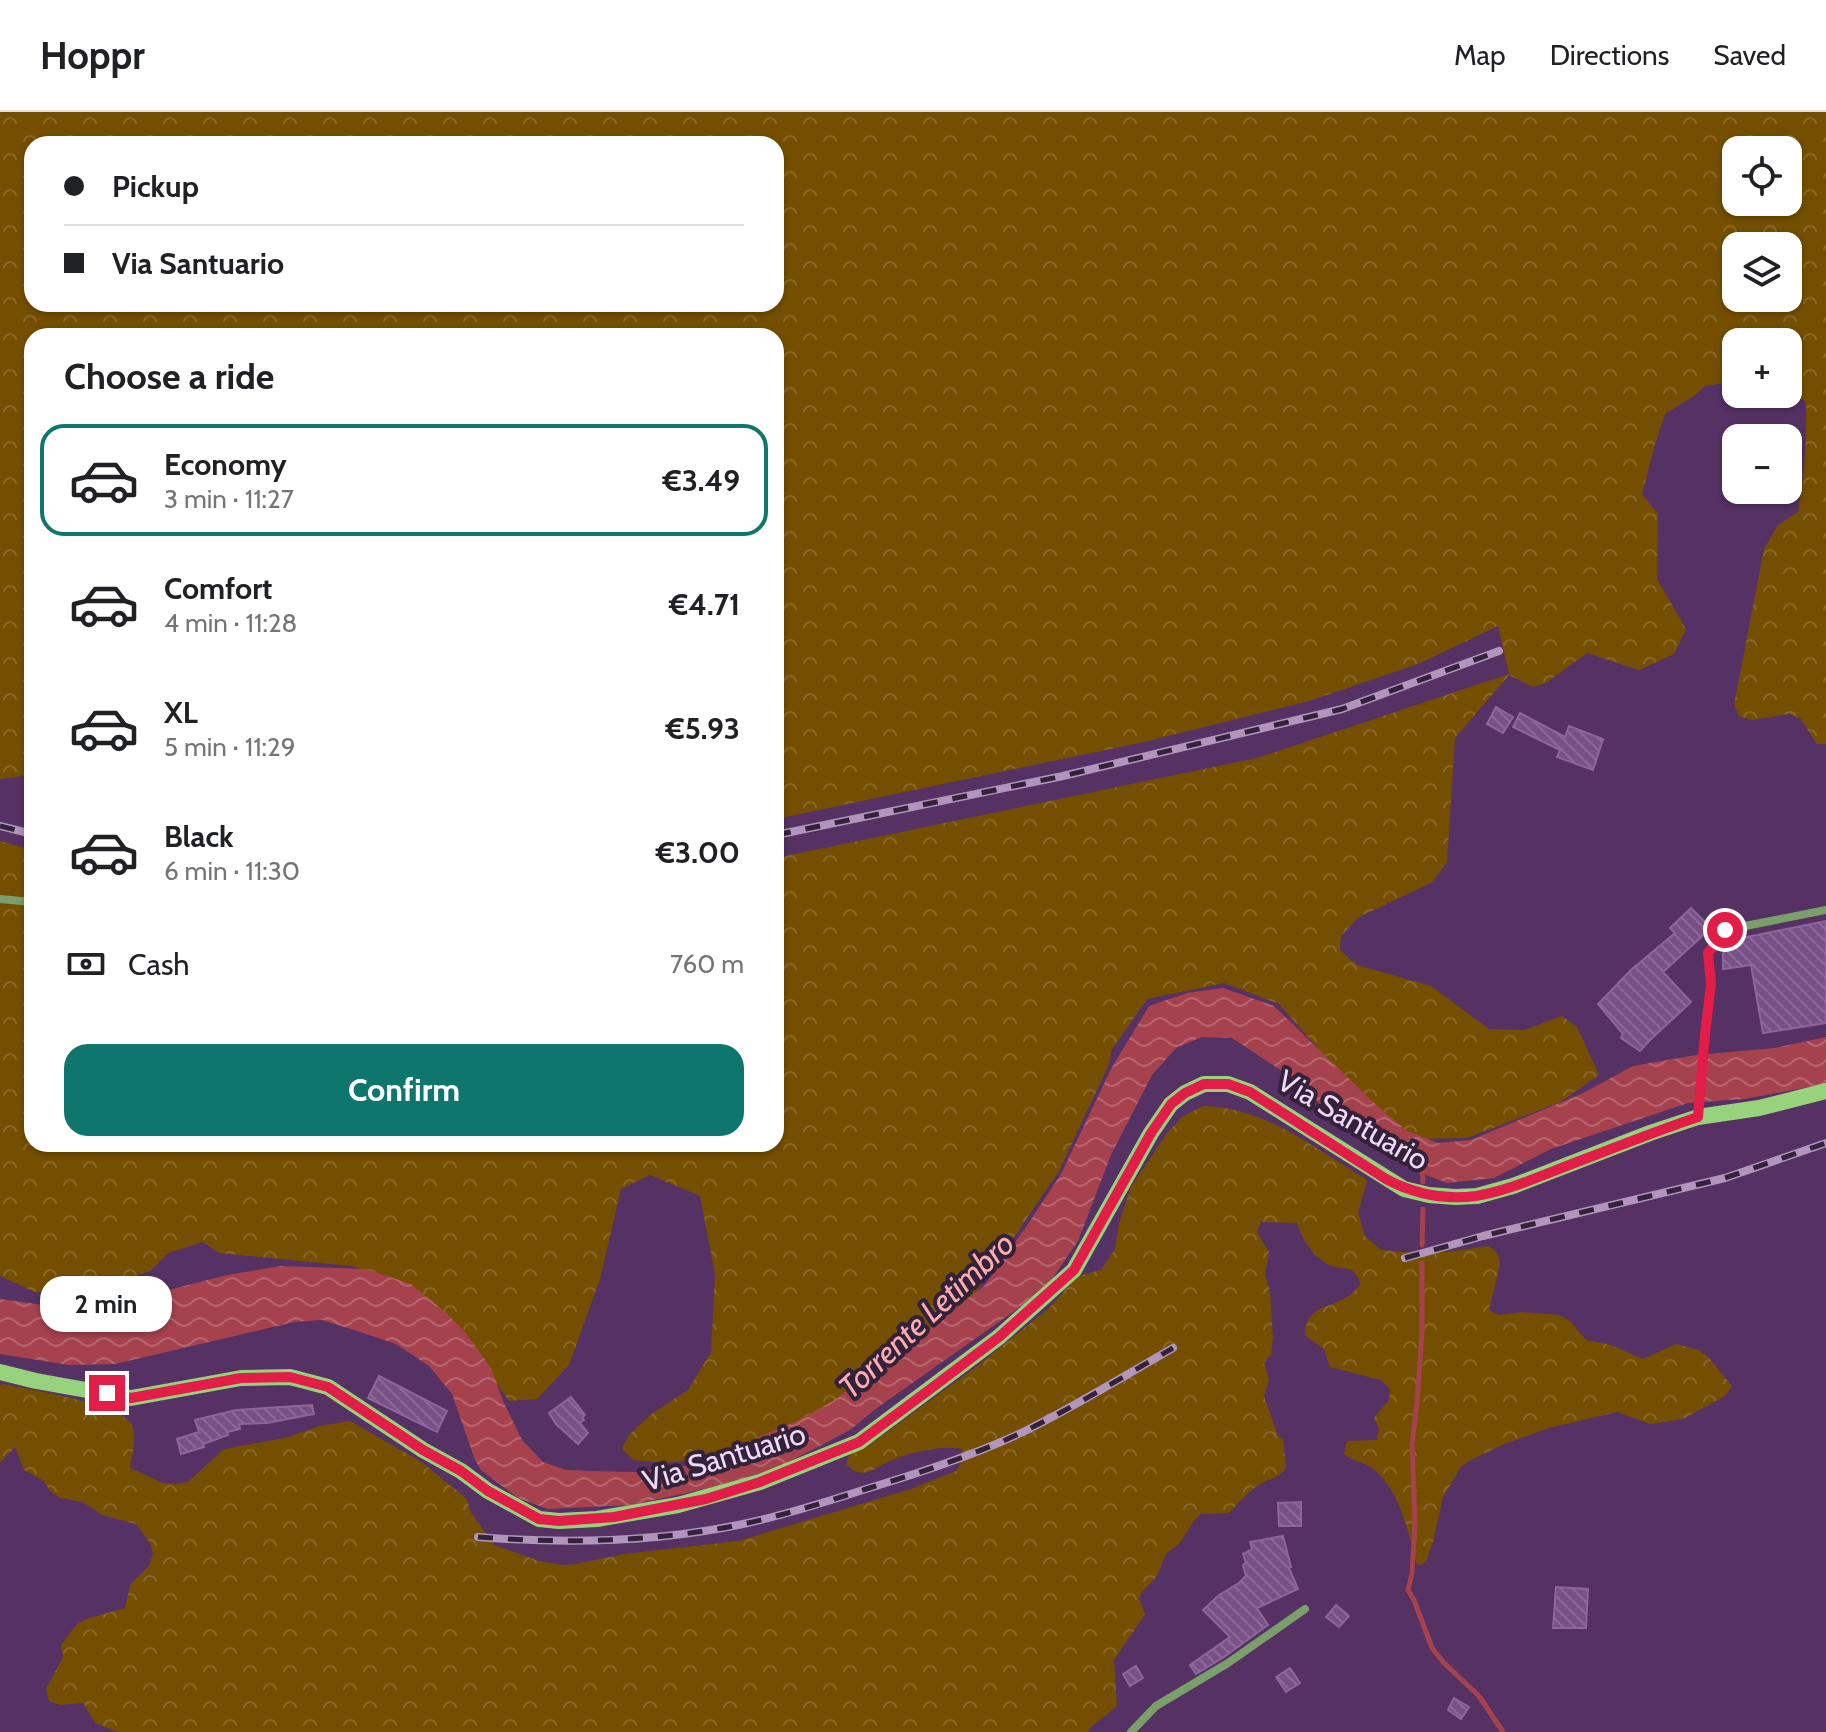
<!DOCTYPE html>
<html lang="en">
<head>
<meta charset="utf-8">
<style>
  :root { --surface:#fff; --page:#f6f6f6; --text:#202124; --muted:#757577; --line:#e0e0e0; --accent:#0f766e }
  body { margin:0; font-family:Cabin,sans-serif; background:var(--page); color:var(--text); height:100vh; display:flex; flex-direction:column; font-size:30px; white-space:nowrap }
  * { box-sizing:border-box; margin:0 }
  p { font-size:26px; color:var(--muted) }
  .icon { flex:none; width:44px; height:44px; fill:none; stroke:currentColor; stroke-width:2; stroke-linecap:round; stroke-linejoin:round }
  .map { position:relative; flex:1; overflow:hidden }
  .side { position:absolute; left:24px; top:216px; width:760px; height:824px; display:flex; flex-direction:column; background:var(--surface); border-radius:24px; box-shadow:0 2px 6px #0004 }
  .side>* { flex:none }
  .top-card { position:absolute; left:24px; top:24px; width:760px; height:176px; border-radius:24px; box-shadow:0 2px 6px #0004; display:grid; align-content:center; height:176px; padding:0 40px; background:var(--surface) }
  .fabs { position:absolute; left:1722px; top:24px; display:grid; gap:16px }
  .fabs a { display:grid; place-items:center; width:80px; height:80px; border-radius:16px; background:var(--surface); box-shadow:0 2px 6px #0004; font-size:40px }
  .end { position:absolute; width:36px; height:36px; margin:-18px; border:10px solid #e11d48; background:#fff; box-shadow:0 0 0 4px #fff }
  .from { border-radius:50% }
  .bubble { position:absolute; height:56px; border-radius:24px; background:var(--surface); box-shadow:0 2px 6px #0004; font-size:26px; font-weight:700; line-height:56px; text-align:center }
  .top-card b { display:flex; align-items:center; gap:28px; height:76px; font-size:30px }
  .top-card b+b { border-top:2px solid var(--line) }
  .top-card i { width:20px; height:20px; background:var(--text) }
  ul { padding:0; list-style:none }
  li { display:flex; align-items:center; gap:24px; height:112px; margin:0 16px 12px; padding:0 24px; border:4px solid transparent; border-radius:24px }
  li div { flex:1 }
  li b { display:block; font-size:30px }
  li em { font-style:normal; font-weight:700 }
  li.on { border-color:var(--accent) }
  li>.icon { width:72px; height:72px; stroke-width:1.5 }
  h2 { padding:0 40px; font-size:36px; line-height:96px }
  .pay { display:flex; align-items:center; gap:20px; height:88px; padding:0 40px; font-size:30px }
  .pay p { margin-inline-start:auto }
  .button { display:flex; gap:16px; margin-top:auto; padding:16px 40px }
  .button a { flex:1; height:92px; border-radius:24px; background:var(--accent); color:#fff; font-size:32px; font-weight:700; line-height:92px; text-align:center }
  header { display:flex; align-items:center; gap:48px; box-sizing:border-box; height:112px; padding:0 40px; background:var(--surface); border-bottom:2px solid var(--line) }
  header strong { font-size:38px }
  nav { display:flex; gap:44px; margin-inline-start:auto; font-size:28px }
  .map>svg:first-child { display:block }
  .forest { fill:url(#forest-crowns); fill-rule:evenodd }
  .water { fill:url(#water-waves) }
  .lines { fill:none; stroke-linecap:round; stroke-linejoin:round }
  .stream { stroke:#a6424d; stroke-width:5 }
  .building { fill:url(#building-back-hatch); stroke:#8e669d; stroke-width:2 }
  .street { stroke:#7a9f6a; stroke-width:8 }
  .secondary { stroke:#97d37d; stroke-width:16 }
  .rail-casing { stroke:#b195bc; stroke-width:8 }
  .rail { stroke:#332239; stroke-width:5; stroke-dasharray:15; stroke-linecap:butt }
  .route { stroke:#e11d48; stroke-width:10 }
  .labels { text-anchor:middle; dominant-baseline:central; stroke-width:8; stroke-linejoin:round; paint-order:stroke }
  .street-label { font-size:30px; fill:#f0daf9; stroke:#332239 }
  .water-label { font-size:32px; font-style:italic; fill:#ffacb0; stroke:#332239 }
</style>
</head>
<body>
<header>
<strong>Hoppr</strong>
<nav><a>Map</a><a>Directions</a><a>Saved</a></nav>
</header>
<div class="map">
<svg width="1826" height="1620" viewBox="0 0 1826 1620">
  <defs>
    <pattern id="forest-crowns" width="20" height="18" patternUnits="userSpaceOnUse" patternTransform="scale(2)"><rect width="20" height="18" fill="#754f01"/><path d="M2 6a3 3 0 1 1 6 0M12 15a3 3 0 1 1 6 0" fill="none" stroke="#896827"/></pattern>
    <pattern id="water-waves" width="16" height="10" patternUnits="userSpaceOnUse" patternTransform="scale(2)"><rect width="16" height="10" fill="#a6424d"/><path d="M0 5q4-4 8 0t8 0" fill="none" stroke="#b76670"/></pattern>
    <pattern id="building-back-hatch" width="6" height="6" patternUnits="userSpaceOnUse" patternTransform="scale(2)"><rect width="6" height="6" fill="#785186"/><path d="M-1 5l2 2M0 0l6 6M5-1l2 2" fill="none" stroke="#8c6998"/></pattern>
  </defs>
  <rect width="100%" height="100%" fill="#563164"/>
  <!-- forest -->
  <path class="forest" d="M 0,0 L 1826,0 L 1826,632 L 1817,632 L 1800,606 L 1789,602 L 1752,608 L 1739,604 L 1734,593 L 1764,437 L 1778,413 L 1798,400 C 1804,363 1807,328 1806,290 L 1794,283 L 1788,282 L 1788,230 L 1736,230 L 1736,269 L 1705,274 L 1694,284 L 1665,302 L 1655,332 L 1642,382 L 1658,402 L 1657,467 L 1686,517 L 1674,542 L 1639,558 L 1587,541 L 1546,571 L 1533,575 L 1509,563 L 1455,626 L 1447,751 L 1431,771 L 1359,805 L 1341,824 L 1340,838 L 1357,853 L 1431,874 L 1489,917 L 1525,918 L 1562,904 L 1577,915 L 1599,963 L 1560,990 L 1467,1026 L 1414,1027 L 1338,959 L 1279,892 L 1224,871 L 1147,887 L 1111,939 L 1110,950 L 1059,1059 L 974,1184 L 819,1302 L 728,1344 L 665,1351 L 633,1348 L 622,1337 L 629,1323 L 650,1303 L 688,1278 L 711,1240 L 715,1163 L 700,1084 L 650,1063 L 621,1077 L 600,1167 L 569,1253 L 537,1287 L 509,1289 L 455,1213 L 408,1174 L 352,1154 L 219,1141 L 203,1130 L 168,1141 L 150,1159 L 85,1180 L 73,1182 L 35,1180 L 0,1164 L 0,729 L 32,738 L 32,1032 L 776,1032 L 776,746 L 1257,646 L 1509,562 L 1498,514 L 1418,552 L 1309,589 L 1144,630 L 776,707 L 776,224 L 32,224 L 32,663 L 0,667 ZM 32,32 L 776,32 L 776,192 L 32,192 ZM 1736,38 L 1788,38 L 1788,90 L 1736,90 ZM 1736,134 L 1788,134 L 1788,186 L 1736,186 Z
    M 1203,994 C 1265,995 1316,1037 1367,1068 L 1358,1101 L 1365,1124 L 1381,1138 L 1402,1140 L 1446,1140 L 1489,1134 L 1498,1142 L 1500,1153 L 1489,1198 L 1499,1203 L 1522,1200 L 1559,1203 L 1570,1209 L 1586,1228 L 1608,1232 L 1643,1247 L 1676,1232 L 1699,1238 L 1708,1245 L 1732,1274 L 1725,1284 L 1683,1307 L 1650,1312 L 1617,1300 L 1549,1316 L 1504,1332 L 1471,1348 L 1461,1355 L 1443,1385 L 1433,1430 L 1426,1450 L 1421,1453 L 1417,1452 C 1408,1420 1400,1377 1372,1356 C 1363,1349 1355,1351 1344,1342 L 1347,1329 L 1377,1328 L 1379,1316 L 1374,1306 L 1389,1288 L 1390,1277 L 1381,1268 L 1330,1255 L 1324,1237 L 1305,1223 C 1306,1193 1330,1197 1350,1183 C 1354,1180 1357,1176 1360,1173 L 1359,1167 L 1352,1158 C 1345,1156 1338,1156 1332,1154 C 1315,1148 1302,1127 1297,1111 L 1261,1110 L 1257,1120 L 1269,1140 L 1265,1163 L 1270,1179 L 1273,1226 L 1271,1243 L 1264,1251 L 1269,1268 L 1264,1284 L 1278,1324 L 1283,1327 L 1286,1356 C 1277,1368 1270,1365 1259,1373 C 1247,1381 1238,1391 1229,1401 L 1201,1402 L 1193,1410 L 1180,1431 L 1166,1442 L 1157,1464 L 1141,1481 L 1139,1487 L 1145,1502 L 1114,1548 L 1117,1594 L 1090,1616 L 1088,1620 L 118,1620 L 95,1611 L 83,1591 L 60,1593 L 49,1589 L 46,1577 L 63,1545 L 61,1533 L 76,1513 L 86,1507 L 125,1496 L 130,1473 L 148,1455 L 153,1443 L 150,1431 L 136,1412 L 102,1403 L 83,1390 L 60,1386 L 50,1379 L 44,1369 L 24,1358 L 15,1335 L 0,1351 L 0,1273 L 3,1272 C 27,1277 123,1292 132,1313 C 137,1325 132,1343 130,1356 L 163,1371 L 176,1372 L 188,1370 L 224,1337 L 285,1326 L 320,1314 L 350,1309 L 420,1349 L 467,1387 L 470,1399 L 494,1433 L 539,1449 L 563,1453 L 576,1452 L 624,1442 L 738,1429 L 911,1377 L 956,1359 L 962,1349 L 962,1337 C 940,1333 913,1340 892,1348 C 881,1352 869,1364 856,1360 C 854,1359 847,1353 846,1352 L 850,1341 L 872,1331 L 976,1255 L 1048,1197 L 1078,1164 L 1101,1158 L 1115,1137 L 1119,1111 L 1131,1075 L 1167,1021 L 1182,1005 Z"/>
  <!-- water -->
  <path class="water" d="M 1223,876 L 1274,894 L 1372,989 L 1407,1019 L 1438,1031 L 1471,1028 L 1583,981 L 1633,954 L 1696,943 L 1775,936 L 1826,925 L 1826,972 L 1744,987 L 1688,991 L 1551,1037 L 1494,1066 L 1447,1071 L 1408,1056 L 1380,1039 L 1349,1018 L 1288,963 L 1232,926 L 1202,925 L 1176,936 L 1152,963 L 1111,1043 L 1078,1129 L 1052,1167 L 1020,1195 L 877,1296 L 850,1318 L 818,1335 L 784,1352 L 749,1365 L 709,1376 L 631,1393 L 548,1397 L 518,1386 L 481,1358 L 475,1348 L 452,1282 L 429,1254 L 396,1232 L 357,1219 L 322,1208 L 294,1210 L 115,1252 L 69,1253 L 0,1242 L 0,1187 L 86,1199 L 227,1163 L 281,1154 L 366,1157 L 411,1172 L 445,1200 L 465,1220 L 491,1256 L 503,1289 L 522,1328 L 543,1350 L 566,1358 L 591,1359 L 634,1360 L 692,1353 L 724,1342 L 761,1324 L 795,1310 L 833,1289 L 927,1219 L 984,1174 L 1028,1112 L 1061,1062 L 1112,955 L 1149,894 L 1187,881 Z"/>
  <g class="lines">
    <!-- stream -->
    <path class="stream" d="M 1422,1055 L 1423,1070
      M 1422,1133 L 1423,1097
      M 1422,1151 L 1422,1220 L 1417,1290 L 1412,1332 L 1415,1412 L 1412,1461 L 1408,1478 L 1414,1488 L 1432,1536 L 1444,1551 L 1479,1584 L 1503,1620"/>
  </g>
  <!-- building -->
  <path class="building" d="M 1496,595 L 1513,605 L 1503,621 L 1487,612 Z
    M 1520,601 L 1565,625 L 1569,614 L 1603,627 L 1593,658 L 1557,645 L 1560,638 L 1513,615 Z
    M 1691,796 L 1711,816 L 1663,860 L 1691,890 L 1650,928 L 1640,939 L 1621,926 L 1623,922 L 1598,892 L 1631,858 L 1675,821 L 1670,816 Z
    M 1826,809 L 1826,911 L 1763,921 L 1751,853 L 1723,857 L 1723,842 L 1727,829 Z
    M 379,1264 L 447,1299 L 437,1320 L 368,1286 Z
    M 571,1285 L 585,1303 L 582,1306 L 584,1308 L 580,1311 L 588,1321 L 578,1332 L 556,1312 L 549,1301 Z
    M 312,1293 L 314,1302 L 267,1311 L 239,1312 L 240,1317 L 227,1320 L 228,1323 L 203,1332 L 204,1335 L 181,1342 L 177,1327 L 199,1320 L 195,1308 L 236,1298 Z
    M 1301,1390 L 1301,1414 L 1279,1414 L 1278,1391 Z
    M 1283,1424 L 1291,1455 L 1289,1456 L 1298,1477 L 1257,1496 L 1268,1513 L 1224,1545 L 1196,1562 L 1190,1553 L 1230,1525 L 1203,1498 L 1219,1483 L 1239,1471 L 1246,1464 L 1243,1453 L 1246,1451 L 1243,1442 L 1252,1437 L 1250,1430 Z
    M 1556,1475 L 1588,1477 L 1586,1516 L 1553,1516 Z
    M 1336,1493 L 1349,1504 L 1339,1515 L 1326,1505 Z
    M 1136,1554 L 1143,1566 L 1130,1574 L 1123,1562 Z
    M 1290,1556 L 1300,1571 L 1286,1580 L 1276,1565 Z
    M 1454,1586 L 1469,1595 L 1461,1607 L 1448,1598 Z"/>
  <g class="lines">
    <!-- street -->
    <path class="street" d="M 0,787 L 32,790
      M 1698,1005 L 1705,922 L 1711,872 L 1708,841 L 1725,818 L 1826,798
      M 1131,1620 L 1156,1594 L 1228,1551 L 1305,1497"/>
    <!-- secondary -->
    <path class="secondary" d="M 0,1260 L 36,1269 L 131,1286 L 241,1266 L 290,1265 L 328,1275 L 423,1338 L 461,1359 L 488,1379 L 539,1407 L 559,1409 L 597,1407 L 678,1393 L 760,1370 L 859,1330 L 999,1225 L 1074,1158 L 1151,1021 L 1171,992 L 1185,981 L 1204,972 L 1228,972 L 1250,980 L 1404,1077 L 1429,1083 L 1455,1085 L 1477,1084 L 1513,1074 L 1650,1021 L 1698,1005 L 1759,996 L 1826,979"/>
    <!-- rail casing -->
    <g class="rail-casing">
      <path id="rail" d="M 0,714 L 32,722
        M 776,723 L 1063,664 L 1342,597 L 1499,539
        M 1405,1146 L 1483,1124 L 1725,1066 L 1826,1031
        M 478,1425 C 566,1432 657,1430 743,1412 C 785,1403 826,1390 866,1377 C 919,1361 975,1343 1025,1319 C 1076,1294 1124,1264 1173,1236"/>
    </g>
    <!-- rail -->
    <use href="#rail" class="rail"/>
  </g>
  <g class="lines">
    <!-- route -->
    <path class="route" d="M 107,1281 L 131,1286 L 241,1266 L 290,1265 L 328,1275 L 423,1338 L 461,1359 L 488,1379 L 539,1407 L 559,1409 L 614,1405 L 706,1387 L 760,1370 L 859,1330 L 929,1278 L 999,1225 L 1074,1158 L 1151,1021 L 1171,992 L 1185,981 L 1204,972 L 1228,972 L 1250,980 L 1386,1067 C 1414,1082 1444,1088 1476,1084 C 1506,1079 1536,1066 1564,1055 C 1609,1038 1653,1020 1698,1005 L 1705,922 L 1711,872 L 1708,841 L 1725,818"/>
  </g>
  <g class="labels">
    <!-- street labels -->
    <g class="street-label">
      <text transform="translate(1353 1008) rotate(30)">Via Santuario</text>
      <text transform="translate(724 1345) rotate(-17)">Via Santuario</text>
    </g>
    <!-- water labels -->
    <g class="water-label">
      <text transform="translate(926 1203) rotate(-43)">Torrente Letimbro</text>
    </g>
  </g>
</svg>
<div class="fabs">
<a><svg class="icon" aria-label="locate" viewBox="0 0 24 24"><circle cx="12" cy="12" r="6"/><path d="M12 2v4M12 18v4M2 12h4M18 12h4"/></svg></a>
<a><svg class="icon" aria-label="layers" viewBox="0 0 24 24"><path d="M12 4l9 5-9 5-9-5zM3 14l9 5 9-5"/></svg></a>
<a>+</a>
<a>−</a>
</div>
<i class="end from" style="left:1725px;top:818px"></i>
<i class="end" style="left:107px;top:1281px"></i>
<div class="bubble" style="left:40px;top:1164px;width:132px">2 min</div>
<div class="top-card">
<b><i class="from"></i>Pickup</b>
<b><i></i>Via Santuario</b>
</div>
<section class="side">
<h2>Choose a ride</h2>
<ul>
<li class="on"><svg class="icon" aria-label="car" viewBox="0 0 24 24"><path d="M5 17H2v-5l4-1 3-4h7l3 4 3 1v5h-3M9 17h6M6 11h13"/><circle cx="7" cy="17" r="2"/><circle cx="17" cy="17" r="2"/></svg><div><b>Economy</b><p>3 min · 11:27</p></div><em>€3.49</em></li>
<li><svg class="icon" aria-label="car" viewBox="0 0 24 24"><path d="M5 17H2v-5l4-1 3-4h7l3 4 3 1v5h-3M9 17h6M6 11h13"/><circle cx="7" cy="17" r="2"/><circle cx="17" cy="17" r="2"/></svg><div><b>Comfort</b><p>4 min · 11:28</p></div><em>€4.71</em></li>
<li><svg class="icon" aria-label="car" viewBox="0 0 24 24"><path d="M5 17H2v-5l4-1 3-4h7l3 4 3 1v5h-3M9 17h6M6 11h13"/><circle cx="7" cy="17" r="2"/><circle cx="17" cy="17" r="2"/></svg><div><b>XL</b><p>5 min · 11:29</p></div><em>€5.93</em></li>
<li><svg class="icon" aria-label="car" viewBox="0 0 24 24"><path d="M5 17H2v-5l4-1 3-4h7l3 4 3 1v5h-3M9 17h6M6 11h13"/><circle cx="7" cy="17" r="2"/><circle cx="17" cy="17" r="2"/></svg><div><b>Black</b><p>6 min · 11:30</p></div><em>€3.00</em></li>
</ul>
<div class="pay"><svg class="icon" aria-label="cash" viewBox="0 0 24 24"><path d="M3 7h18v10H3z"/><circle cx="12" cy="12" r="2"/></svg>Cash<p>760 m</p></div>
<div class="button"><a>Confirm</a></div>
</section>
</div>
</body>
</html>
